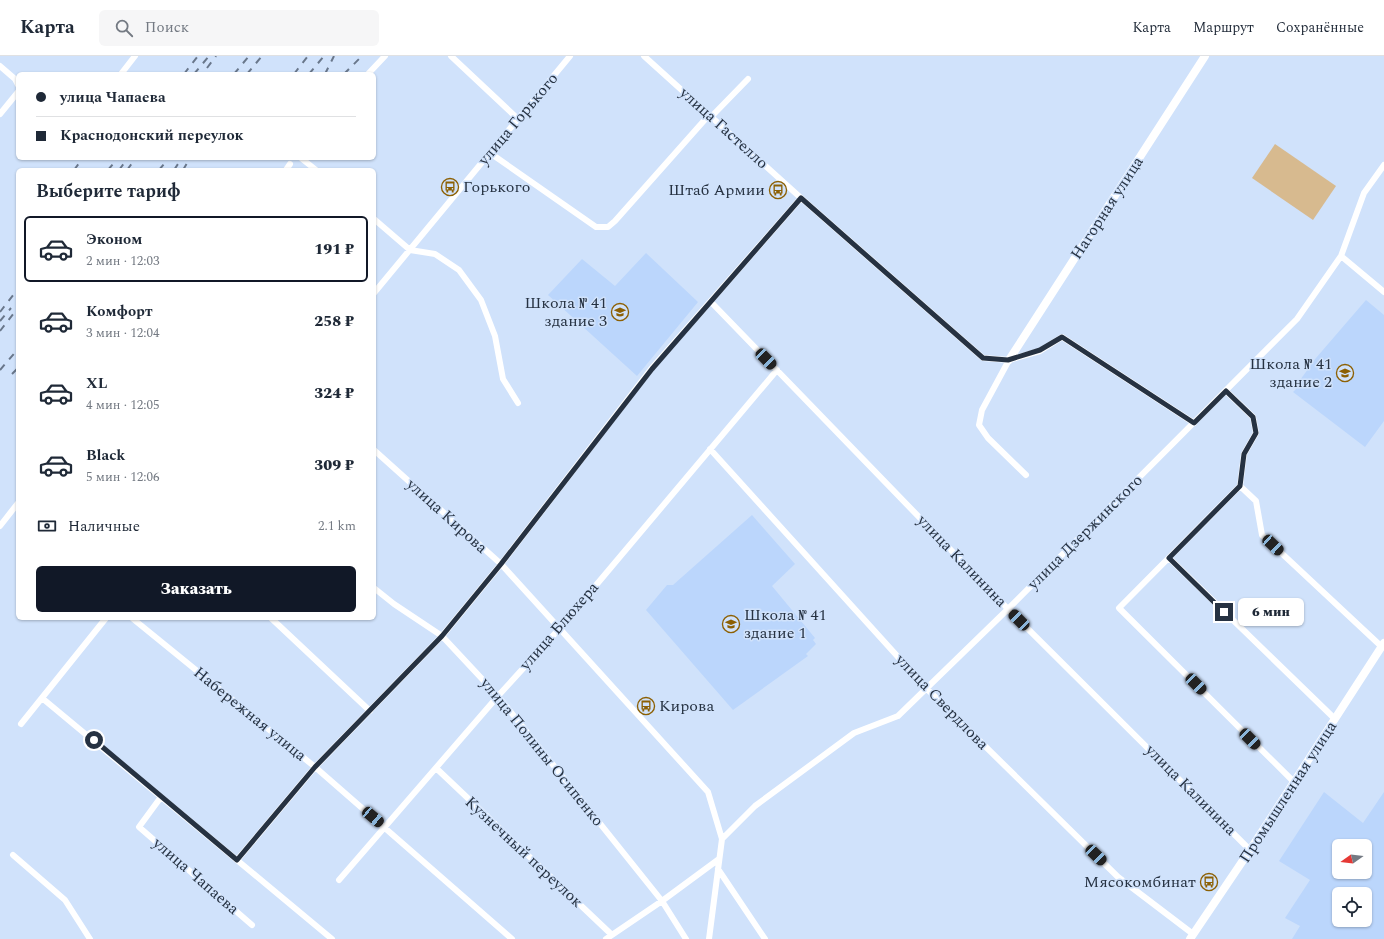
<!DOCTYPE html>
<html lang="ru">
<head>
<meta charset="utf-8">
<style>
  :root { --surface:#fff; --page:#f6f6f7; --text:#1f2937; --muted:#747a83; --line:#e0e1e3; --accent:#111827 }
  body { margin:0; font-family:Spectral,serif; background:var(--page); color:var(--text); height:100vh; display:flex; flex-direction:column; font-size:15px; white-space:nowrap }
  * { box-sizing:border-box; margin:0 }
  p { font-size:13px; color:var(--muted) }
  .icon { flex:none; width:22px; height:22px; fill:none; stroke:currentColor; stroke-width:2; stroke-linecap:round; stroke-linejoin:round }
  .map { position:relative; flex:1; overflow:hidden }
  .drawer { position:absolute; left:16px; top:112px; width:360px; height:452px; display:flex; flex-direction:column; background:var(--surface); border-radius:6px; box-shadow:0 1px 3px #0004 }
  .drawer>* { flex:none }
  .hud { position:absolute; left:16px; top:16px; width:360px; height:88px; border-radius:6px; box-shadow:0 1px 3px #0004; display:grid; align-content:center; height:88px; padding:0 20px; background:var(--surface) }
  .needle { width:26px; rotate:256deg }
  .controls { position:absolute; left:1332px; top:783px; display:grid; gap:8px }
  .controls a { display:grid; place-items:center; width:40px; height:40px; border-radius:6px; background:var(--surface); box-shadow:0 1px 3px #0004; font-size:20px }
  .end { position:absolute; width:18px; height:18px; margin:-9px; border:5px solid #263242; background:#fff; box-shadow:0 0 0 2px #fff }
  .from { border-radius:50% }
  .bubble { position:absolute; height:28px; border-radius:6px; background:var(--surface); box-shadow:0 1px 3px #0004; font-size:13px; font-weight:800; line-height:28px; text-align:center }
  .car { position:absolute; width:12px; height:24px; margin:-12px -6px; border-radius:5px; box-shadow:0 0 3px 1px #0007; background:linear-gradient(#222 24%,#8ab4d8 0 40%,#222 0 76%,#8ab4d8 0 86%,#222 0) }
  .hud b { display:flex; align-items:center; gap:14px; height:38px; font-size:15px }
  .hud b+b { border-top:1px solid var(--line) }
  .hud i { width:10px; height:10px; background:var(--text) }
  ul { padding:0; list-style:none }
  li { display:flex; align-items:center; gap:12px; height:66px; margin:0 8px 6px; padding:0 12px; border:2px solid transparent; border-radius:6px }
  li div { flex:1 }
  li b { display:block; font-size:15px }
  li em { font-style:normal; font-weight:800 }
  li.current { border-color:var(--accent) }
  li>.icon { width:36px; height:36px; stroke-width:1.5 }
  h2 { padding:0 20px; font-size:18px; line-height:48px }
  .pay { display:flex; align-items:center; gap:10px; height:44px; padding:0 20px; font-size:15px }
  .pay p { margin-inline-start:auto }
  .action { display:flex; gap:8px; margin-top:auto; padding:8px 20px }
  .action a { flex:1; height:46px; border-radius:6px; background:var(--accent); color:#fff; font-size:16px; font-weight:800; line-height:46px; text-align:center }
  header { display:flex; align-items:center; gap:24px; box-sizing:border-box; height:56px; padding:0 20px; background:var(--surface); border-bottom:1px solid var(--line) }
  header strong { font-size:19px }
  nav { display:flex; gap:22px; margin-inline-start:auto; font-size:14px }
  .search { width:280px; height:36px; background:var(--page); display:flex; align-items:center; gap:10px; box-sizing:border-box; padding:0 14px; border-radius:6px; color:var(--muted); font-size:15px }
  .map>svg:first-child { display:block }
  .built { fill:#bbd6fc; fill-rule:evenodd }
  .green { fill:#d7ba8f }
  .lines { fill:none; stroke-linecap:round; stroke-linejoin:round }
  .street { stroke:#fff; stroke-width:6 }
  .secondary { stroke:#fff; stroke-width:8 }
  .rail { stroke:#69778b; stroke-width:2; stroke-dasharray:7 7; stroke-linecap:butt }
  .route { stroke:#263242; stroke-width:5 }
  .labels { text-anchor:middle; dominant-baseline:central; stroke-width:3; stroke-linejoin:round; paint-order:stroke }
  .street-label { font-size:16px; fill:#263242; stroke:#d0e2fb }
  .poi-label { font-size:16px; fill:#263242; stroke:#d0e2fb; text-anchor:end }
</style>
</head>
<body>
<header>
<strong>Карта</strong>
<div class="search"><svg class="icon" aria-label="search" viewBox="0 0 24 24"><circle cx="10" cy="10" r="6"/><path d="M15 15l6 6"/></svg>Поиск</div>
<nav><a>Карта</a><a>Маршрут</a><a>Сохранённые</a></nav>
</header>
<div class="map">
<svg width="1384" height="883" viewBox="0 0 1384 883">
  <rect width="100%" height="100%" fill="#d0e2fb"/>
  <!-- built -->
  <path class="built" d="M 646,197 L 698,246 L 637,320 L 548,239 L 582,203 L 615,230 Z
    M 1366,244 L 1384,259 L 1384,365 L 1365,391 L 1293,336 L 1296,333 L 1295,331 L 1316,302 Z
    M 752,459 L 795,508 L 772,530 L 815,582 L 813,584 L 816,588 L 806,598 L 808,600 L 733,654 L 646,554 L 667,529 L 673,529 Z
    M 1324,736 L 1363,767 L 1384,736 L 1384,883 L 1292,883 L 1300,870 L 1285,862 L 1310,824 L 1279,805 ZM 1339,790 L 1365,790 L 1365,816 L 1339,816 ZM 1339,838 L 1365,838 L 1365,864 L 1339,864 Z"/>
  <!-- green -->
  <path class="green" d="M 1275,88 L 1336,130 L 1313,164 L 1252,122 Z"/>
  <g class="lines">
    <!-- street -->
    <path class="street" d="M 451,0 L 518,63
      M 644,0 L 801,142 L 983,302 L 1009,304 L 1040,295 L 1062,281 L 1194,367
      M 0,10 L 15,23 L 18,29
      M 121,18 L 135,0
      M 368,18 L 385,0
      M 0,58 L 18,36
      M 711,61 L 748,23
      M 490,97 L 596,171 L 608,171 L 615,165 L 709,59
      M 301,102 L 316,114
      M 286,114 L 290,108
      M 374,163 L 410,194 L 435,198 L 459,214 L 481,244 L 495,280 L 503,323 L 518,347
      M 1341,200 L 1384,236
      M 374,237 L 570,0
      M 711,246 L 1008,553 L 1250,794
      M 1009,304 L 982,354 L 979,369 L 988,382 L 1026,419
      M 1226,335 L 1253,361 L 1256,377 L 1244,398 L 1240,430 L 1256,445 L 1262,479 L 1382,591
      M 710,393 L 927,633 L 1118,821 L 1193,878
      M 374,394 L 501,508 L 708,736 L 722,783 L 709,883
      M 1240,430 L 1119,552 L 1294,726
      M 0,470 L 18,447
      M 1169,502 L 1335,663
      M 374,532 L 394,548 L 442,580 L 498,640 L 662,845 L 686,883
      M 132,562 L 315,711 L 512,883
      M 271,562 L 370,655
      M 42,642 L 332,883
      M 21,668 L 106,562
      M 436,712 L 612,879
      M 161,741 L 139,771 L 252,869
      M 722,783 L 755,750 L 854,677 L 898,660 L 1008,553 L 1297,263 L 1341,200 L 1364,137 L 1384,109
      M 13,799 L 65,844 L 90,883
      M 237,804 L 315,711 L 442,580 L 501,508 L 651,313 L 801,142
      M 718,813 L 765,883
      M 339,824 L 498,640 L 560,572 L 777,314
      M 606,883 L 662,845 L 719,803"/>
    <!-- secondary -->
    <path class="secondary" d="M 1009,304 L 1205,0
      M 1190,883 L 1250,794 L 1384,587"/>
    <!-- rail -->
    <path class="rail" d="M 207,12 L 216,0
      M 184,18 L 198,0
      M 194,18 L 209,0
      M 234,18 L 249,0
      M 247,18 L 262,0
      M 294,18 L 308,0
      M 309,18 L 324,0
      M 325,18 L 334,0
      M 344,18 L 362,0
      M 74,114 L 83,102
      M 108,114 L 118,102
      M 119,114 L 128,102
      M 127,114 L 136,102
      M 159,114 L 169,102
      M 174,114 L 182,102
      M 183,114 L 190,102
      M 0,256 L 18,233
      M 0,265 L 11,252
      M 0,275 L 18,252
      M 0,314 L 18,293
      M 12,318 L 18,312"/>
  </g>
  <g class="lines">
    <!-- route -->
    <path class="route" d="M 94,684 L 237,804 L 315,711 L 442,580 L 501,508 L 652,313 L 801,142 L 983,302 L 1008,304 L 1040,294 L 1062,281 L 1194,367 L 1226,335 L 1253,361 L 1256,377 L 1244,398 L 1240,430 L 1169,502 L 1224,556"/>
  </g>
  <!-- icons -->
  <defs>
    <g id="bus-ring" transform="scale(0.9)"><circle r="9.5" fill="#d0e2fb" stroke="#8c6004" stroke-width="1.5"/><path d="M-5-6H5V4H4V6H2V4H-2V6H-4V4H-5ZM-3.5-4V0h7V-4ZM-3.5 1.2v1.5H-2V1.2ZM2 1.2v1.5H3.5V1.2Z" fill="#8c6004"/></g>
    <g id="school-ring" transform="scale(0.9)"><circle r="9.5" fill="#d0e2fb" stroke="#8c6004" stroke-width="1.5"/><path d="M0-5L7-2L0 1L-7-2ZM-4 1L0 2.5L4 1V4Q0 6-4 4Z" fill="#8c6004"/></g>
  </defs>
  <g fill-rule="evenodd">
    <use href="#bus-ring" x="450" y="131"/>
    <use href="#bus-ring" x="778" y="134"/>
    <use href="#school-ring" x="620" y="256"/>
    <use href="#school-ring" x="1345" y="317"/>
    <use href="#school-ring" x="731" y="568"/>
    <use href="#bus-ring" x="646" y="650"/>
    <use href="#bus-ring" x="1209" y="826"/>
  </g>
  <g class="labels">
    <!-- street labels -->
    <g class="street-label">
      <text transform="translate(518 63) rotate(-50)">улица Горького</text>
      <text transform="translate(724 72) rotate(42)">улица Гастелло</text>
      <text transform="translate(1107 152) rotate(-57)">Нагорная улица</text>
      <text transform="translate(447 460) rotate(42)">улица Кирова</text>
      <text transform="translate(1085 476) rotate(-45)">улица Дзержинского</text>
      <text transform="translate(962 505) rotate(46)">улица Калинина</text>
      <text transform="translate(559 570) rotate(-49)">улица Блюхера</text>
      <text transform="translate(942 646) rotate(46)">улица Свердлова</text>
      <text transform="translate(250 658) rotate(39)">Набережная улица</text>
      <text transform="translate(542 696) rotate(51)">улица Полины Осипенко</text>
      <text transform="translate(1191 734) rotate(45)">улица Калинина</text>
      <text transform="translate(1288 736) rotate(-57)">Промышленная улица</text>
      <text transform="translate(524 796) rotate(43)">Кузнечный переулок</text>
      <text transform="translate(196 820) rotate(41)">улица Чапаева</text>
    </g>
    <!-- poi labels -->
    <g class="poi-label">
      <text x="463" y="131" text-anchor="start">Горького</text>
      <text x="765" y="134">Штаб Армии</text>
      <text x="607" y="247">Школа № 41<tspan x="607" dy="18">здание 3</tspan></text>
      <text x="1332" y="308">Школа № 41<tspan x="1332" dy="18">здание 2</tspan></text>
      <text x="744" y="559" text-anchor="start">Школа № 41<tspan x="744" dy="18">здание 1</tspan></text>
      <text x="659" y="650" text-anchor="start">Кирова</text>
      <text x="1196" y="826">Мясокомбинат</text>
    </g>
  </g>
</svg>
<div class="controls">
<a><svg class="needle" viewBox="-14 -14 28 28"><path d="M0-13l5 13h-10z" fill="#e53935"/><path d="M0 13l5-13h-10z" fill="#747a83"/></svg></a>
<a><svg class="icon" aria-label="locate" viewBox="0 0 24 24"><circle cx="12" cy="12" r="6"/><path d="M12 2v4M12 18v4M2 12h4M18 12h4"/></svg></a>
</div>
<i class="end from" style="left:94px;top:684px"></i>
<i class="end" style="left:1224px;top:556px"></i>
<div class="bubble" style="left:1238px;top:542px;width:66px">6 мин</div>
<i class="car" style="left:766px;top:303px;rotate:136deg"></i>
<i class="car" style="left:1273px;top:489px;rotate:133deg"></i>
<i class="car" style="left:1019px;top:564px;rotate:315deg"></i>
<i class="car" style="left:1196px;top:628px;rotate:135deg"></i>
<i class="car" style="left:1250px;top:683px;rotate:135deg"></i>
<i class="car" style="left:373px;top:761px;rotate:130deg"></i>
<i class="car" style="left:1096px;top:799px;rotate:134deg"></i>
<div class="hud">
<b><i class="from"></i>улица Чапаева</b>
<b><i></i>Краснодонский переулок</b>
</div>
<section class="drawer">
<h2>Выберите тариф</h2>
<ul>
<li class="current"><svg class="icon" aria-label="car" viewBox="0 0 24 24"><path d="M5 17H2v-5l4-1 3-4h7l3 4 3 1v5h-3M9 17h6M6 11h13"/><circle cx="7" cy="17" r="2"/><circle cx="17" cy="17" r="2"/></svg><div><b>Эконом</b><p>2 мин · 12:03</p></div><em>191 ₽</em></li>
<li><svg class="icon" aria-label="car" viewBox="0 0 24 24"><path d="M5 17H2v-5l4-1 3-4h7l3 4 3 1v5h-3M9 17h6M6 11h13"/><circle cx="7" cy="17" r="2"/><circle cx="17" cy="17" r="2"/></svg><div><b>Комфорт</b><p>3 мин · 12:04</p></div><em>258 ₽</em></li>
<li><svg class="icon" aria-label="car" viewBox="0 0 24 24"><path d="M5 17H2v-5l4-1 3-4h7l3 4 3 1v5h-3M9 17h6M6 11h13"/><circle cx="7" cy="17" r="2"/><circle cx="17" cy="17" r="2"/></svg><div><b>XL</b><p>4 мин · 12:05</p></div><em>324 ₽</em></li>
<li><svg class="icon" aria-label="car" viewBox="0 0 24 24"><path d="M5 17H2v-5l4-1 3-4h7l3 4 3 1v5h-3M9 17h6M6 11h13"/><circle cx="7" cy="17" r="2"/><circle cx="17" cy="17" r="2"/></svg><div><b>Black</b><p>5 мин · 12:06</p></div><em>309 ₽</em></li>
</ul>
<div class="pay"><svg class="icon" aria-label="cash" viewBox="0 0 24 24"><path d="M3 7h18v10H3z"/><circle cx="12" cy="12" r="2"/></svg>Наличные<p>2.1 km</p></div>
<div class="action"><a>Заказать</a></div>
</section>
</div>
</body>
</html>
